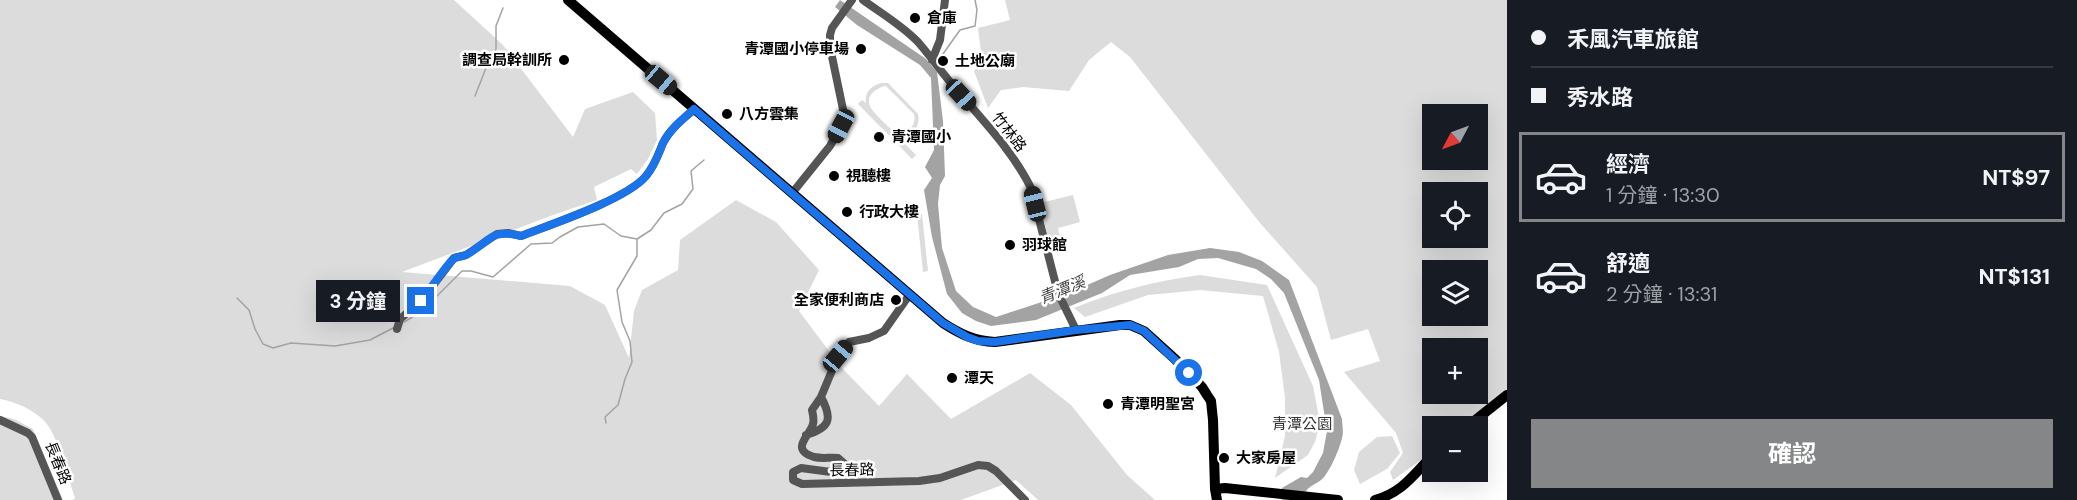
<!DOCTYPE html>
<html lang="zh-TW">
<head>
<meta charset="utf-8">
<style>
  :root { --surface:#171b24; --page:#20242c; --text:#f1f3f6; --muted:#9ea1a6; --line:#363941; --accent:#858687 }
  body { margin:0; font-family:"DM Sans","Noto Sans TC",sans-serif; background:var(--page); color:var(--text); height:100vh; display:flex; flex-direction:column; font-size:22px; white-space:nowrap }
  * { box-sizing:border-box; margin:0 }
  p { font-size:20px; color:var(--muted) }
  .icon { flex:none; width:33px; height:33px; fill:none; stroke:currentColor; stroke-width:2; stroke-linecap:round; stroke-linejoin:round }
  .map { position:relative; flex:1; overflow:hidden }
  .details { display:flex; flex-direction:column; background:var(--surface); width:570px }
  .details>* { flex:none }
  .guide { display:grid; align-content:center; height:132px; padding:0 24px; background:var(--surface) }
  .needle { width:39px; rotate:229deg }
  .fabs { position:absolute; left:1422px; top:104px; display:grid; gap:12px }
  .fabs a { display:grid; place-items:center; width:66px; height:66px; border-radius:0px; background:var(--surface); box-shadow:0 6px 24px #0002; font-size:30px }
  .end { position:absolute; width:27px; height:27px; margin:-14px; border:8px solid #1a73e8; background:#fff; box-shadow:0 0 0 3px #fff }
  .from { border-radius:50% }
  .bubble { position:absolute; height:42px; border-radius:0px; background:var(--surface); box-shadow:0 6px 24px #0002; font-size:20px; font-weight:700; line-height:42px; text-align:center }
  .car { position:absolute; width:18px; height:36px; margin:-18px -9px; border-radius:8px; box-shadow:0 0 4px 2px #0007; background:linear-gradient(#222 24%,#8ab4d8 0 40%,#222 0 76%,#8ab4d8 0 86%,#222 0) }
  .guide b { display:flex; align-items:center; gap:21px; height:57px; font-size:22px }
  .guide b+b { border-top:2px solid var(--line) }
  .guide i { width:15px; height:15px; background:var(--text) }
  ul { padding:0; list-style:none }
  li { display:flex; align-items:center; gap:18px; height:90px; margin:0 12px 9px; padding:0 12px; border:3px solid transparent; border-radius:0px }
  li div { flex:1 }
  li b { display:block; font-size:22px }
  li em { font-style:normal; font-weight:700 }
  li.current { border-color:var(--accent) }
  li>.icon { width:54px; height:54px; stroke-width:1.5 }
  .primary-button { display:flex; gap:12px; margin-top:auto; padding:12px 24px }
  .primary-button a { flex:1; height:69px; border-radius:0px; background:var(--accent); color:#fff; font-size:24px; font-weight:700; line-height:69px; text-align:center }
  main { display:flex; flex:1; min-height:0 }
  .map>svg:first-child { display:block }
  .green { fill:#dcdcdc; fill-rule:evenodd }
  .water { fill:#a3a3a3 }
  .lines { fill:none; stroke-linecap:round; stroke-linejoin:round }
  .stream { stroke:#a3a3a3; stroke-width:1.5 }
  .minor { stroke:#555; stroke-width:8 }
  .major { stroke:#000; stroke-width:10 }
  .route { stroke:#1a73e8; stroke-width:8 }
  .poi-dot { fill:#000; stroke:#fff; stroke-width:2 }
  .labels { text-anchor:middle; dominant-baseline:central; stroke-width:5; stroke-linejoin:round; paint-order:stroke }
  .poi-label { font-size:15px; font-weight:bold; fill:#000; stroke:#fff; text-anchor:start }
  .street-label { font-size:15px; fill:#000; stroke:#fff }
  .park-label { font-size:15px; fill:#333; stroke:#fff }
  .water-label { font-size:16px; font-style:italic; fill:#444; stroke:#fff }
</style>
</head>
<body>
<main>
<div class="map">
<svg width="1507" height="500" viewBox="0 0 1507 500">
  <rect width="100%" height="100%" fill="#fff"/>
  <!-- green -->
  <path class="green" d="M 0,0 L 454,0 L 503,45 L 573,137 L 585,109 L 633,92 L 655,113 L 657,140 L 648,159 L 637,174 L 631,169 L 594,187 L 597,200 L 553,215 L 402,272 L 570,286 L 605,305 L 629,358 L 634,311 L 642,290 L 678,270 L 680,240 L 736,200 L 776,222 L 819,270 L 799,311 L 841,367 L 879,406 L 907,374 L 951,419 L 1030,373 L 1071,405 L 1127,475 L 1155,500 L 1038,500 L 1016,480 L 961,500 L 73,500 L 75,498 C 69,480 58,437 46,423 C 35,410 16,402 0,399 Z
    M 1005,0 L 1507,0 L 1507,397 L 1468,426 L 1432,426 L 1432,452 L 1393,480 L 1390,472 L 1403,453 L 1396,433 L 1344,372 L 1380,361 L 1368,329 L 1331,340 L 1317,287 L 1260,223 L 1130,57 L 1111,42 L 1089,60 L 1069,91 L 1023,87 L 1001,90 L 988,108 L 974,71 L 982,60 L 978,28 L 1010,20 ZM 1432,114 L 1478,114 L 1478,159 L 1432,159 ZM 1432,192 L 1478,192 L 1478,237 L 1432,237 ZM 1432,270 L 1478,270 L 1478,315 L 1432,315 ZM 1432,348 L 1478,348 L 1478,393 L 1432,393 Z
    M 882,83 L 888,83 L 918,114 C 921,128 912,136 898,137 L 916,155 L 912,159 L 858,104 L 862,100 L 866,103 C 864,92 872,85 882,83 ZM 886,86 L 914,114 C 917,127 906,135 894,132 C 888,126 873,113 870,106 C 865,95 878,87 886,86 Z
    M 1073,195 L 1080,222 L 1058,228 L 1061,243 L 1050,246 L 1040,203 Z
    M 917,214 L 922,214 L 928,271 L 923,272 Z
    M 1200,275 L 1267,285 L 1313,386 L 1320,423 L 1315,442 L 1308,455 L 1275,478 L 1285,436 L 1285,398 L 1279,352 L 1263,296 L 1200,290 L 1148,295 L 1085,317 L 1074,308 C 1115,291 1156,281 1200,275 Z
    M 0,416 L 14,419 L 33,429 L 63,500 L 0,500 Z
    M 1392,436 L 1400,453 L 1387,469 L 1360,484 L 1354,470 L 1359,452 L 1377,437 Z"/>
  <!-- water -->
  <path class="water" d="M 840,0 L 926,59 L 937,72 L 943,121 L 945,176 L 940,185 L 938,204 L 942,248 L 956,291 L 973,307 L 996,317 L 1069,293 L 1110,275 L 1168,255 L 1210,248 L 1239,252 L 1262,261 L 1289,280 L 1342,419 C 1342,424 1344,432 1342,438 C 1340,448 1329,474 1321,480 C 1312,487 1305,486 1304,500 L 1282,500 L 1282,488 L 1301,477 L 1307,478 L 1313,472 L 1323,453 L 1327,431 L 1319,380 L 1284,293 L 1271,279 L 1256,269 L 1218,258 L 1198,259 L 1179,267 L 1130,275 L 1102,293 L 1036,320 L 991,326 L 976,321 L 962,313 L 947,294 L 932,237 L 924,190 L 932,178 L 925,167 L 934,150 L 931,78 L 920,65 L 857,25 L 835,7 Z"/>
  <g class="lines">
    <!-- stream -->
    <path class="stream" d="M 938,61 L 960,30 L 975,26 L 977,10 L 975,0
      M 475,96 L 486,68 L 496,49 L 496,26 L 503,8
      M 237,298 L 249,310 L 255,329 L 263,344 L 273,348 L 291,343 L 335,346 L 370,340 L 395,327
      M 404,322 L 421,312 L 462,271 L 471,271 L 493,277 L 531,244 L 552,243 L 560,237 L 578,227 L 604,224 L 621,236 L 637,239 L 651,230 L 664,213 L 682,204 L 693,189 L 691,171 L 704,160
      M 606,423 L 605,417 L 618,405 L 625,379 L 632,362 L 630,341 L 622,322 L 617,290 L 637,256 L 637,239"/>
    <!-- minor -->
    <path class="minor" d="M 863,0 C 881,13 903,26 918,42 C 931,57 943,74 956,89 C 983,121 1012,150 1031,188 L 1058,293 L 1076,330
      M 932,60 L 940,40 L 945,0
      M 793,192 L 830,146 L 845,119 L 830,47 L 830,35 L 832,28 L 852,0
      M 910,294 L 884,331 L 869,338 L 849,342 L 838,356 L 821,397 L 812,410 C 813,414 814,420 813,424 C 810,436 789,449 814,457 C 822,459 831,457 838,458 L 846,465 L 831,472 L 801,468 L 793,472 L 793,480 L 802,484 L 919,481 L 940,478 L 978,465 L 988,466 L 996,471 L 1025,500
      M 397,329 L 400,319 L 421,301 L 454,258 L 466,255 L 497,234 L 508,233 L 521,236 C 552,224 627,199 646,176 C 655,165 658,155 663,143 C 670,129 683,119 695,109
      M 0,420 L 28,433 L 32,437 L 58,500
      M 806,435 C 830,428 833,419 821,397"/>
    <!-- major -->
    <path class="major" d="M 568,0 L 943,323 C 960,334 974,341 995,342 L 1120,325 L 1130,325 L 1144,331 L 1175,359 L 1202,387 L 1207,395 L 1211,401 L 1213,420 L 1215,489 L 1217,500
      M 1468,426 L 1507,395
      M 1215,489 L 1225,488 L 1338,500
      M 1375,500 C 1403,492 1413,475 1432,456"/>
  </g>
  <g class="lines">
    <!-- route -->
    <path class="route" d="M 421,301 C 429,291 445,267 453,259 C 457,256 462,257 466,255 C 490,242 490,228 521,236 C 552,224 627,199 646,176 C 655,165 658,155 663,143 C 670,129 683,119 694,109 L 943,323 L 967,337 L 978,341 L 995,342 L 1076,330 L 1130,325 L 1144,331 L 1189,373"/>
  </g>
  <!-- markers -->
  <g class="poi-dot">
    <circle cx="915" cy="18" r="6"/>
    <circle cx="861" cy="49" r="6"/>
    <circle cx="564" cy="60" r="6"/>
    <circle cx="943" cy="61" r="6"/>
    <circle cx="727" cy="114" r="6"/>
    <circle cx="879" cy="137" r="6"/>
    <circle cx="834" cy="176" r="6"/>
    <circle cx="847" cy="212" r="6"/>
    <circle cx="1010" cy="245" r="6"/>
    <circle cx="896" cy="300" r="6"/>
    <circle cx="952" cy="378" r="6"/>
    <circle cx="1108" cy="404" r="6"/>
    <circle cx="1224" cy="458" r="6"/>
  </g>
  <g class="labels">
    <!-- poi labels -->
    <g class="poi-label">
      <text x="927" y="18">倉庫</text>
      <text x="849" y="49" text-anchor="end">青潭國小停車場</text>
      <text x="552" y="60" text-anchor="end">調查局幹訓所</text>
      <text x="955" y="61">土地公廟</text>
      <text x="739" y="114">八方雲集</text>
      <text x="891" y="137">青潭國小</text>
      <text x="846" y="176">視聽樓</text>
      <text x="859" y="212">行政大樓</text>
      <text x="1022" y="245">羽球館</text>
      <text x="884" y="300" text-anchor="end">全家便利商店</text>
      <text x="964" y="378">潭天</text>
      <text x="1120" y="404">青潭明聖宮</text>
      <text x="1236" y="458">大家房屋</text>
    </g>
    <!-- street labels -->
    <g class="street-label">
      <text transform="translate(1009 132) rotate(52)">竹林路</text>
      <text transform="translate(58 463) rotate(68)">長春路</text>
      <text transform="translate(852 470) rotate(-1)">長春路</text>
    </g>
    <!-- park labels -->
    <g class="park-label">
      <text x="1302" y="424">青潭公園</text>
    </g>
    <!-- water labels -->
    <g class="water-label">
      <text transform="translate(1062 290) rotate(-22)">青潭溪</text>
    </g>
  </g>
</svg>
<div class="fabs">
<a><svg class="needle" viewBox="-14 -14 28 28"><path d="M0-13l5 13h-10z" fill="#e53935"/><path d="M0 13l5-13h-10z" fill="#9ea1a6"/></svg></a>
<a><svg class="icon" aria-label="locate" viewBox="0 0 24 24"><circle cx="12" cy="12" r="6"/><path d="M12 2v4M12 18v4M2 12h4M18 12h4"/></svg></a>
<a><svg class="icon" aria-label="layers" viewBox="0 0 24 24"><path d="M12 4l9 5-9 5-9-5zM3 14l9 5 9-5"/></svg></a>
<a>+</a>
<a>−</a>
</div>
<i class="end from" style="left:1189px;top:373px"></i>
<i class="end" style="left:421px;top:301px"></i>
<div class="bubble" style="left:316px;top:280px;width:84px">3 分鐘</div>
<i class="car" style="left:661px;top:80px;rotate:130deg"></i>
<i class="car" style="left:961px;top:95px;rotate:137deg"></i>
<i class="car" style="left:841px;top:126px;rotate:208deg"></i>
<i class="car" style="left:1035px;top:204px;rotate:346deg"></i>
<i class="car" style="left:838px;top:356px;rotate:40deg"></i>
</div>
<section class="details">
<div class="guide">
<b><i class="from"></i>禾風汽車旅館</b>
<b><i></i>秀水路</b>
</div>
<ul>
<li class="current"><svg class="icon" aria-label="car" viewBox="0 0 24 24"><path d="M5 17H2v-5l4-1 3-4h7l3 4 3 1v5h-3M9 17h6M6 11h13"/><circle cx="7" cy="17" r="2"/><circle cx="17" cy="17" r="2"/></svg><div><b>經濟</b><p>1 分鐘 · 13:30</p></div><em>NT$97</em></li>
<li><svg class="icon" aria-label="car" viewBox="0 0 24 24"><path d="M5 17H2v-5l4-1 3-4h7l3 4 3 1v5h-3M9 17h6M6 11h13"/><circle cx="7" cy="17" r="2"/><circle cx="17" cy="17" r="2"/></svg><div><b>舒適</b><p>2 分鐘 · 13:31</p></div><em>NT$131</em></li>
</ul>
<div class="primary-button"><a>確認</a></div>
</section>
</main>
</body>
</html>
